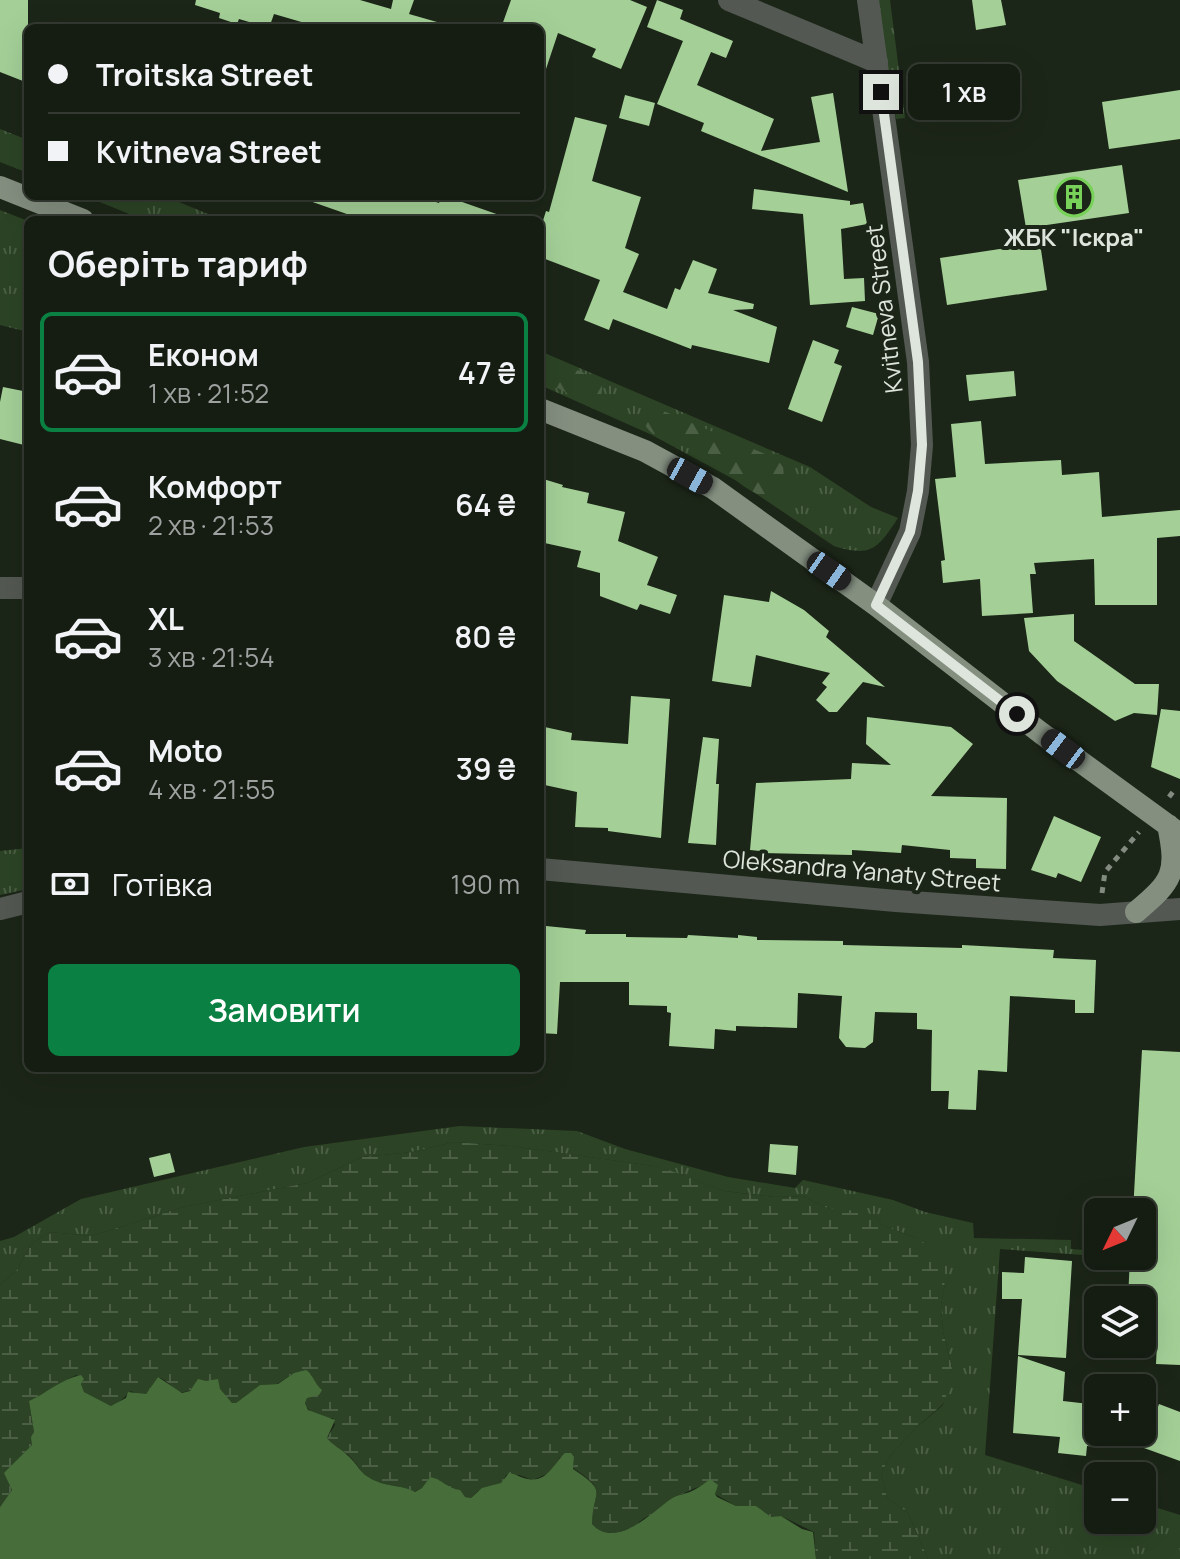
<!DOCTYPE html>
<html lang="uk">
<head>
<meta charset="utf-8">
<style>
  :root { --surface:#151c12; --page:#1e251b; --text:#f1f3f6; --muted:#9da19f; --line:#343a32; --accent:#0b8043 }
  body { margin:0; font-family:Manrope,sans-serif; background:var(--page); color:var(--text); height:100vh; display:flex; flex-direction:column; font-size:30px; white-space:nowrap }
  * { box-sizing:border-box; margin:0 }
  p { font-size:26px; color:var(--muted) }
  .icon { flex:none; width:44px; height:44px; fill:none; stroke:currentColor; stroke-width:2; stroke-linecap:round; stroke-linejoin:round }
  .map { position:relative; flex:1; overflow:hidden }
  .side { position:absolute; left:24px; top:216px; width:520px; height:856px; display:flex; flex-direction:column; background:var(--surface); border-radius:12px; box-shadow:0 8px 32px #0002,0 0 0 2px var(--line) }
  .side>* { flex:none }
  .guide { position:absolute; left:24px; top:24px; width:520px; height:176px; border-radius:12px; box-shadow:0 8px 32px #0002,0 0 0 2px var(--line); display:grid; align-content:center; height:176px; padding:0 24px; background:var(--surface) }
  .needle { width:52px; rotate:227deg }
  .fabs { position:absolute; left:1084px; top:1198px; display:grid; gap:16px }
  .fabs a { display:grid; place-items:center; width:72px; height:72px; border-radius:12px; background:var(--surface); box-shadow:0 8px 32px #0002,0 0 0 2px var(--line); font-size:40px }
  .end { position:absolute; width:36px; height:36px; margin:-18px; border:10px solid #dee5dc; background:#111; box-shadow:0 0 0 4px #111 }
  .from { border-radius:50% }
  .bubble { position:absolute; height:56px; border-radius:12px; background:var(--surface); box-shadow:0 8px 32px #0002,0 0 0 2px var(--line); font-size:26px; font-weight:600; line-height:56px; text-align:center }
  .car { position:absolute; width:24px; height:48px; margin:-24px -12px; border-radius:10px; box-shadow:0 0 6px 2px #0007; background:linear-gradient(#222 24%,#8ab4d8 0 40%,#222 0 76%,#8ab4d8 0 86%,#222 0) }
  .guide b { display:flex; align-items:center; gap:28px; height:76px; font-size:30px }
  .guide b+b { border-top:2px solid var(--line) }
  .guide i { width:20px; height:20px; background:var(--text) }
  ul { padding:0; list-style:none }
  li { display:flex; align-items:center; gap:24px; height:120px; margin:0 16px 12px; padding:0 8px; border:4px solid transparent; border-radius:12px }
  li div { flex:1 }
  li b { display:block; font-size:30px }
  li em { font-style:normal; font-weight:600 }
  li.active { border-color:var(--accent) }
  li>.icon { width:72px; height:72px; stroke-width:1.5 }
  h2 { padding:0 24px; font-size:36px; line-height:96px }
  .pay { display:flex; align-items:center; gap:20px; height:88px; padding:0 24px; font-size:30px }
  .pay p { margin-inline-start:auto }
  .primary-button { display:flex; gap:16px; margin-top:auto; padding:16px 24px }
  .primary-button a { flex:1; height:92px; border-radius:12px; background:var(--accent); color:#fff; font-size:32px; font-weight:600; line-height:92px; text-align:center }
  .map>svg:first-child { display:block }
  .grass { fill:url(#grass-tufts) }
  .forest { fill:url(#forest-firs) }
  .wetland { fill:url(#wetland-marsh) }
  .water { fill:#476e3a }
  .building { fill:#a4d097 }
  .lines { fill:none; stroke-linecap:round; stroke-linejoin:round }
  .path { stroke:#838b80; stroke-width:5; stroke-dasharray:6 6; stroke-linecap:butt }
  .minor { stroke:#535952; stroke-width:22 }
  .tertiary { stroke:#535952; stroke-width:22 }
  .primary { stroke:#848f80; stroke-width:22 }
  .route { stroke:#dee5dc; stroke-width:10 }
  .labels { text-anchor:middle; dominant-baseline:central; stroke-width:8; stroke-linejoin:round; paint-order:stroke }
  .poi-label { font-size:24px; font-weight:bold; fill:#dee5dc; stroke:#1c2618 }
  .street-label { font-size:24px; fill:#dee5dc; stroke:#1c2618 }
</style>
</head>
<body>
<div class="map">
<svg width="1180" height="1559" viewBox="0 0 1180 1559">
  <defs>
    <pattern id="grass-tufts" width="24" height="20" patternUnits="userSpaceOnUse" patternTransform="scale(2)"><rect width="24" height="20" fill="#2c4425"/><path d="M3 7l-1-3M5 7V3M7 7l1-3M15 17l-1-3M17 17v-4M19 17l1-3" fill="none" stroke="#4a5f44"/></pattern>
    <pattern id="forest-firs" width="22" height="20" patternUnits="userSpaceOnUse" patternTransform="scale(2)"><rect width="22" height="20" fill="#2c4425"/><path d="M5 1l3.5 6h-7zM16 11l3.5 6h-7z" fill="#4a5f44"/></pattern>
    <pattern id="wetland-marsh" width="20" height="14" patternUnits="userSpaceOnUse" patternTransform="scale(2)"><rect width="20" height="14" fill="#2c4425"/><path d="M1 5h8M5 5V1M11 12h8M15 12V8" fill="none" stroke="#4a5f44"/></pattern>
  </defs>
  <rect width="100%" height="100%" fill="#1c2618"/>
  <!-- grass -->
  <path class="grass" d="M 877,0 L 890,0 L 905,118 L 896,119 Z
    M 0,129 L 28,140 L 28,173 L 0,162 Z
    M 85,196 L 164,196 L 223,220 L 144,220 Z
    M 0,210 L 28,221 L 28,332 L 0,325 Z
    M 540,351 L 810,467 L 871,507 L 898,518 C 878,548 872,558 834,546 L 737,481 L 652,435 L 540,385 Z
    M 28,848 L 28,889 L 0,895 L 0,851 Z
    M 460,1126 L 577,1131 L 625,1149 L 728,1177 L 795,1188 L 803,1180 L 893,1200 L 925,1212 L 973,1223 L 974,1238 L 1071,1240 L 1071,1249 L 1098,1251 L 1098,1256 L 1000,1249 L 985,1455 L 1098,1490 L 1098,1520 L 1142,1520 L 1142,1503 L 1180,1515 L 1180,1559 L 928,1559 L 908,1513 L 887,1498 L 881,1474 L 890,1456 L 916,1428 L 943,1405 L 952,1368 L 943,1331 L 941,1306 L 945,1282 L 916,1238 L 882,1225 L 875,1216 L 827,1208 L 803,1196 L 775,1197 L 724,1191 L 660,1167 L 511,1146 L 454,1142 L 412,1152 L 362,1157 L 307,1183 L 183,1207 L 92,1236 L 49,1232 L 31,1244 L 18,1269 L 0,1285 L 0,1241 L 14,1237 L 81,1199 L 304,1147 Z"/>
  <!-- forest -->
  <path class="forest" d="M 553,363 C 570,366 589,373 602,386 C 602,397 601,401 590,405 L 548,383 L 544,374 L 547,366 Z
    M 654,407 L 777,459 L 783,467 L 786,495 L 783,499 C 760,503 730,477 714,461 C 710,457 707,450 702,447 C 681,434 647,448 642,414 L 646,409 Z"/>
  <!-- wetland -->
  <path class="wetland" d="M 454,1142 L 511,1146 L 661,1167 L 724,1191 L 775,1197 L 803,1196 L 827,1208 L 866,1212 L 875,1216 L 882,1225 L 916,1238 L 939,1252 L 945,1282 L 941,1306 L 943,1331 L 952,1368 L 950,1385 L 943,1404 L 916,1428 L 890,1456 L 881,1474 L 887,1498 L 908,1513 L 928,1559 L 816,1559 L 814,1532 L 781,1516 L 771,1518 L 756,1506 L 736,1506 L 715,1494 L 717,1484 C 694,1484 677,1497 658,1510 C 651,1516 642,1517 637,1525 C 621,1532 606,1539 592,1524 C 593,1488 609,1492 573,1468 L 574,1457 L 560,1457 L 551,1472 L 533,1480 L 519,1475 L 506,1475 L 502,1483 L 478,1491 L 471,1498 L 465,1497 L 434,1478 L 430,1477 L 422,1488 L 414,1492 C 403,1485 389,1487 376,1481 C 359,1474 359,1464 347,1454 C 340,1448 333,1446 327,1438 L 335,1425 L 333,1418 C 321,1420 309,1414 305,1403 L 307,1397 L 314,1395 L 316,1386 L 311,1374 L 294,1373 L 277,1384 L 260,1385 L 236,1403 L 232,1403 L 219,1389 L 218,1379 C 209,1381 185,1394 181,1392 C 172,1389 168,1380 158,1377 L 146,1394 L 140,1395 L 131,1391 L 116,1405 L 111,1406 L 84,1392 L 81,1384 L 84,1379 L 76,1375 C 60,1384 46,1393 29,1401 L 34,1432 L 32,1445 L 5,1473 L 12,1490 L 0,1507 L 0,1285 L 18,1269 L 31,1244 L 49,1232 L 92,1236 L 183,1207 L 307,1183 L 362,1157 L 412,1152 Z"/>
  <!-- water -->
  <path class="water" d="M 306,1370 C 314,1375 314,1384 322,1390 L 319,1395 L 307,1398 L 305,1403 L 308,1410 L 335,1420 L 327,1438 C 333,1446 341,1448 347,1455 C 359,1465 359,1474 376,1481 C 389,1487 403,1485 415,1492 L 422,1488 L 430,1477 C 442,1479 448,1489 460,1490 L 465,1497 L 471,1498 L 482,1488 L 501,1483 L 509,1473 C 516,1474 521,1478 528,1479 C 547,1483 554,1463 565,1453 L 571,1453 L 574,1457 L 573,1469 C 609,1493 593,1488 592,1524 C 616,1550 651,1513 671,1499 C 679,1494 687,1494 694,1490 C 700,1487 705,1483 710,1479 L 718,1485 L 715,1494 L 717,1497 L 736,1506 L 756,1506 L 771,1517 L 781,1516 L 802,1529 L 813,1532 L 816,1559 L 0,1559 L 0,1507 L 12,1490 L 4,1473 L 32,1445 L 31,1437 L 34,1432 L 29,1401 C 47,1393 61,1379 81,1375 L 84,1379 L 81,1384 L 84,1392 L 111,1406 L 126,1398 L 128,1392 L 146,1394 L 158,1377 L 182,1393 L 190,1391 L 198,1379 L 206,1381 L 218,1379 L 220,1389 L 232,1403 L 236,1403 L 260,1385 L 278,1384 L 294,1373 Z"/>
  <!-- building -->
  <path class="building" d="M 0,0 L 28,0 L 28,83 L 0,72 Z
    M 196,0 L 360,0 L 391,9 L 393,0 L 414,0 L 409,14 L 437,22 L 436,28 L 322,28 L 274,14 L 269,28 L 239,19 L 237,24 L 219,18 L 220,13 L 195,5 Z
    M 511,0 L 630,0 L 647,7 L 621,69 L 592,57 L 596,49 L 558,33 L 544,75 L 540,74 L 540,28 L 501,28 Z
    M 657,0 L 683,10 L 680,19 L 733,41 L 726,58 L 711,52 L 697,85 L 774,119 L 761,151 L 820,142 L 811,97 L 833,93 L 848,192 L 701,131 L 704,123 L 657,104 L 683,41 L 647,27 Z
    M 972,0 L 1001,0 L 1006,25 L 976,30 Z
    M 1180,90 L 1180,139 L 1109,149 L 1102,102 Z
    M 625,95 L 655,103 L 649,126 L 619,118 Z
    M 575,117 L 607,125 L 592,181 L 641,197 L 625,248 L 639,254 L 623,292 L 667,309 L 675,288 L 680,290 L 693,260 L 717,269 L 708,293 L 754,304 L 753,309 L 733,310 L 777,327 L 769,363 L 692,345 L 691,349 L 613,319 L 609,330 L 584,320 L 600,280 L 540,257 L 540,230 L 546,211 L 549,212 Z
    M 1122,165 L 1129,213 L 1026,228 L 1018,180 Z
    M 754,189 L 850,201 L 850,205 L 863,203 L 867,224 L 841,229 L 844,279 L 864,278 L 865,301 L 810,305 L 803,214 L 752,209 Z
    M 304,196 L 417,196 L 439,203 L 442,196 L 445,196 L 505,217 L 504,220 L 364,220 L 304,199 Z
    M 1040,243 L 1047,290 L 947,305 L 940,258 Z
    M 852,307 L 879,314 L 873,335 L 846,327 Z
    M 813,340 L 839,350 L 834,363 L 842,366 L 822,422 L 788,409 Z
    M 1014,371 L 1016,396 L 969,401 L 966,375 Z
    M 3,387 L 28,392 L 28,446 L 0,439 L 0,402 Z
    M 981,421 L 985,464 L 1061,460 L 1062,475 L 1099,472 L 1102,517 L 1180,510 L 1180,536 L 1157,538 L 1157,605 L 1095,605 L 1094,559 L 1034,563 L 1036,574 L 1030,574 L 1033,613 L 982,616 L 980,579 L 943,583 L 941,561 L 945,560 L 935,479 L 956,477 L 951,424 Z
    M 540,478 L 563,485 L 562,487 L 589,493 L 587,503 L 625,512 L 618,541 L 658,557 L 647,585 L 677,595 L 670,614 L 640,604 L 637,610 L 600,596 L 600,573 L 577,567 L 581,551 L 540,542 Z
    M 771,591 L 804,610 L 829,631 L 826,637 L 885,687 L 863,682 L 837,712 L 829,712 L 816,700 L 827,687 L 822,683 L 830,673 L 756,655 L 751,687 L 712,681 L 724,595 L 769,602 Z
    M 1074,614 L 1074,641 L 1135,684 L 1159,684 L 1157,715 L 1134,713 L 1115,721 L 1057,681 L 1029,651 L 1024,618 Z
    M 631,696 L 670,699 L 661,838 L 608,831 L 608,828 L 575,827 L 577,792 L 540,784 L 540,726 L 572,733 L 571,740 L 628,744 Z
    M 1161,709 L 1180,711 L 1180,779 L 1151,767 Z
    M 867,717 L 951,727 L 973,744 L 931,796 L 1007,798 L 1006,869 L 976,868 L 976,859 L 950,858 L 950,850 L 902,845 L 901,853 L 852,850 L 852,855 L 759,853 L 760,851 L 750,850 L 756,783 L 851,779 L 852,763 L 891,765 L 866,744 Z
    M 703,737 L 719,739 L 716,784 L 719,784 L 716,845 L 688,843 Z
    M 1054,816 L 1101,837 L 1081,882 L 1058,873 L 1056,878 L 1031,870 Z
    M 546,926 L 586,930 L 585,934 L 626,934 L 626,937 L 687,938 L 688,935 L 738,938 L 738,935 L 757,937 L 757,940 L 843,941 L 843,945 L 962,948 L 962,945 L 1054,950 L 1053,958 L 1096,960 L 1094,1013 L 1075,1013 L 1075,1000 L 1010,996 L 1007,1072 L 978,1070 L 976,1110 L 948,1109 L 949,1091 L 931,1091 L 932,1030 L 917,1029 L 917,1013 L 875,1012 L 873,1042 L 865,1048 L 846,1047 L 839,1038 L 842,996 L 798,993 L 797,1028 L 736,1026 L 736,1031 L 715,1029 L 714,1049 L 669,1046 L 671,1013 L 667,1012 L 667,1006 L 629,1005 L 629,982 L 560,982 L 557,1034 L 540,1033 L 540,983 Z
    M 1142,1050 L 1180,1052 L 1180,1365 L 1156,1364 L 1157,1343 L 1142,1343 L 1142,1300 L 1128,1300 L 1130,1256 L 1142,1256 L 1142,1212 L 1133,1212 Z
    M 770,1144 L 798,1146 L 796,1175 L 768,1172 Z
    M 170,1153 L 175,1172 L 154,1177 L 149,1158 Z
    M 1025,1257 L 1072,1261 L 1066,1358 L 1018,1355 L 1022,1299 L 1002,1299 L 1002,1272 L 1024,1273 Z
    M 1018,1356 L 1065,1372 L 1063,1401 L 1098,1405 L 1098,1447 L 1087,1446 L 1086,1456 L 1058,1453 L 1060,1437 L 1013,1433 Z
    M 1159,1404 L 1180,1412 L 1180,1461 L 1144,1448 Z"/>
  <g class="lines">
    <!-- path -->
    <path class="path" d="M 1169,797 L 1176,788
      M 1102,893 L 1105,872 L 1139,832"/>
    <!-- minor -->
    <path class="minor" d="M 729,0 L 877,62
      M 868,0 L 918,362 L 922,445 L 918,491 L 910,532 L 876,605
      M 0,588 L 28,588"/>
    <!-- tertiary -->
    <path class="tertiary" d="M 540,869 L 896,901 L 1100,915 L 1180,909
      M 0,909 L 28,902"/>
    <!-- primary -->
    <path class="primary" d="M 0,187 L 83,220
      M 540,409 L 645,451 L 713,488 L 876,605 L 1041,733 L 1180,834
      M 1136,912 C 1173,881 1178,873 1168,825"/>
  </g>
  <g class="lines">
    <!-- route -->
    <path class="route" d="M 881,92 L 918,362 L 922,445 L 918,491 L 910,532 L 876,605 L 1017,714"/>
  </g>
  <!-- icons -->
  <defs>
    <g id="building-ring" transform="scale(2)"><circle r="9.5" fill="#1c2618" stroke="#78d158" stroke-width="1.5"/><path d="M-4-6H4V6H1V3H-1V6H-4ZM-2.5-4.3h1.7v1.8h-1.7ZM.8-4.3h1.7v1.8H.8ZM-2.5-1h1.7V.8h-1.7ZM.8-1h1.7V.8H.8Z" fill="#78d158"/></g>
  </defs>
  <g fill-rule="evenodd">
    <use href="#building-ring" x="1074" y="197"/>
  </g>
  <g class="labels">
    <!-- poi labels -->
    <g class="poi-label">
      <text x="1074" y="236">ЖБК "Іскра"</text>
    </g>
    <!-- street labels -->
    <g class="street-label">
      <text transform="translate(883 309) rotate(-97)">Kvitneva Street</text>
      <text transform="translate(862 870) rotate(5)">Oleksandra Yanaty Street</text>
    </g>
  </g>
</svg>
<div class="fabs">
<a><svg class="needle" viewBox="-14 -14 28 28"><path d="M0-13l5 13h-10z" fill="#e53935"/><path d="M0 13l5-13h-10z" fill="#9da19f"/></svg></a>
<a><svg class="icon" aria-label="layers" viewBox="0 0 24 24"><path d="M12 4l9 5-9 5-9-5zM3 14l9 5 9-5"/></svg></a>
<a>+</a>
<a>−</a>
</div>
<i class="end from" style="left:1017px;top:714px"></i>
<i class="end" style="left:881px;top:92px"></i>
<div class="bubble" style="left:908px;top:64px;width:112px">1 хв</div>
<i class="car" style="left:690px;top:476px;rotate:119deg"></i>
<i class="car" style="left:829px;top:571px;rotate:125deg"></i>
<i class="car" style="left:1063px;top:749px;rotate:307deg"></i>
<div class="guide">
<b><i class="from"></i>Troitska Street</b>
<b><i></i>Kvitneva Street</b>
</div>
<section class="side">
<h2>Оберіть тариф</h2>
<ul>
<li class="active"><svg class="icon" aria-label="car" viewBox="0 0 24 24"><path d="M5 17H2v-5l4-1 3-4h7l3 4 3 1v5h-3M9 17h6M6 11h13"/><circle cx="7" cy="17" r="2"/><circle cx="17" cy="17" r="2"/></svg><div><b>Економ</b><p>1 хв · 21:52</p></div><em>47 ₴</em></li>
<li><svg class="icon" aria-label="car" viewBox="0 0 24 24"><path d="M5 17H2v-5l4-1 3-4h7l3 4 3 1v5h-3M9 17h6M6 11h13"/><circle cx="7" cy="17" r="2"/><circle cx="17" cy="17" r="2"/></svg><div><b>Комфорт</b><p>2 хв · 21:53</p></div><em>64 ₴</em></li>
<li><svg class="icon" aria-label="car" viewBox="0 0 24 24"><path d="M5 17H2v-5l4-1 3-4h7l3 4 3 1v5h-3M9 17h6M6 11h13"/><circle cx="7" cy="17" r="2"/><circle cx="17" cy="17" r="2"/></svg><div><b>XL</b><p>3 хв · 21:54</p></div><em>80 ₴</em></li>
<li><svg class="icon" aria-label="car" viewBox="0 0 24 24"><path d="M5 17H2v-5l4-1 3-4h7l3 4 3 1v5h-3M9 17h6M6 11h13"/><circle cx="7" cy="17" r="2"/><circle cx="17" cy="17" r="2"/></svg><div><b>Moto</b><p>4 хв · 21:55</p></div><em>39 ₴</em></li>
</ul>
<div class="pay"><svg class="icon" aria-label="cash" viewBox="0 0 24 24"><path d="M3 7h18v10H3z"/><circle cx="12" cy="12" r="2"/></svg>Готівка<p>190 m</p></div>
<div class="primary-button"><a>Замовити</a></div>
</section>
</div>
</body>
</html>
